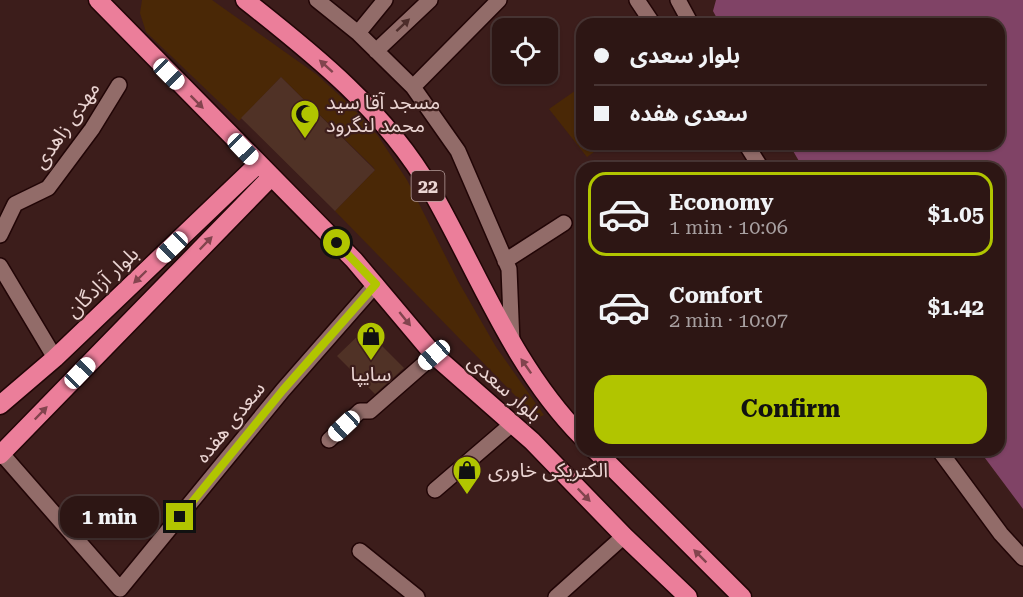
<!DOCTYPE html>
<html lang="en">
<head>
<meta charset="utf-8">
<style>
  :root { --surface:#2d1614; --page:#351f1d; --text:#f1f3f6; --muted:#a79fa0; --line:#483534; --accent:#b1c500 }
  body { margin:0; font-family:"Roboto Serif","Noto Sans Arabic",serif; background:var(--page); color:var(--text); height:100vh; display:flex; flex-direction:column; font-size:22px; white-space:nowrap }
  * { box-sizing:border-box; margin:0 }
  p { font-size:20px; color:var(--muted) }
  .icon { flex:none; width:33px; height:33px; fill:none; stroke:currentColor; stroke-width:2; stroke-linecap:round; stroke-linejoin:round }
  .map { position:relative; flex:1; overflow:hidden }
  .drawer { position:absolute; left:576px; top:162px; width:429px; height:294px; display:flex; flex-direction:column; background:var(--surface); border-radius:18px; box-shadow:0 2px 4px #0004,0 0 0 2px var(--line) }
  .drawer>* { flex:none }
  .hud { position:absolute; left:576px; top:18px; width:429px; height:132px; border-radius:18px; box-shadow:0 2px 4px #0004,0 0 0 2px var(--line); display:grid; align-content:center; height:132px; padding:0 18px; background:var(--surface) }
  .fabs { position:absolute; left:492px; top:18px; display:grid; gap:12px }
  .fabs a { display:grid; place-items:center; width:66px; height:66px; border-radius:12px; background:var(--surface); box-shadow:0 2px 4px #0004,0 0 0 2px var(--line); font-size:30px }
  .end { position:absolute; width:27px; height:27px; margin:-14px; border:8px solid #b1c500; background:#111; box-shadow:0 0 0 3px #111 }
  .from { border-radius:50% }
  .bubble { position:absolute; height:42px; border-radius:18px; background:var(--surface); box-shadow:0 2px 4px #0004,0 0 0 2px var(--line); font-size:20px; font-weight:700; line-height:42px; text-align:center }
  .car { position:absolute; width:18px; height:36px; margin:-18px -9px; border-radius:8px; box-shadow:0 0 4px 2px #0007; background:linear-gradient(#fff 24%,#345 0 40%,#fff 0 76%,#345 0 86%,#fff 0) }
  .hud b { display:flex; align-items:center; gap:21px; height:57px; font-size:22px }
  .hud b+b { border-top:2px solid var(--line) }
  .hud i { width:15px; height:15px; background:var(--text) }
  ul { padding:10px 0 0; list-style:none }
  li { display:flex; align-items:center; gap:18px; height:84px; margin:0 12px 9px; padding:0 6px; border:3px solid transparent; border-radius:18px }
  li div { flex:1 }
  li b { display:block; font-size:22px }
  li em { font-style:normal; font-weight:700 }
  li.on { border-color:var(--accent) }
  li>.icon { width:54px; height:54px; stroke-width:1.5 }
  .cta { display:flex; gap:12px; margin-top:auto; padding:12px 18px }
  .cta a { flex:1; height:69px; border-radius:18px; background:var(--accent); color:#111; font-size:24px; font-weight:700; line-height:69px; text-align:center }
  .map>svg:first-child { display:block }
  .green { fill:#4a2806 }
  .water { fill:#804366 }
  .building { fill:#503226 }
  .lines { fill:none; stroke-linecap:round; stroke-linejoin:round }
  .minor-casing { stroke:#210506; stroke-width:18 }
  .highway-casing { stroke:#210506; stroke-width:21 }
  .minor { stroke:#926c69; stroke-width:15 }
  .highway { stroke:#eb7e9a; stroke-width:18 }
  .oneway { fill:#4d2d2b }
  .oneway2 { fill:#82444e }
  .route { stroke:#b1c500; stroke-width:8 }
  .labels { text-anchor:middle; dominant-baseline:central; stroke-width:4.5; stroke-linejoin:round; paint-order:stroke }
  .shield { fill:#3c1d1b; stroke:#b69e9c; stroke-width:1.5 }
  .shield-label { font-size:18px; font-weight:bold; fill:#ebd5d3 }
  .poi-label { font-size:20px; fill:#ebd5d3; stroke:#3c1d1b; text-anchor:start }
  .street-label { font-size:20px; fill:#ebd5d3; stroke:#3c1d1b }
</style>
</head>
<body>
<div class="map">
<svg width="1023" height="597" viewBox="0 0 1023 597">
  <rect width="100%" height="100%" fill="#3c1d1b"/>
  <!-- green -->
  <path class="green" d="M 142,0 L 212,0 L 316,74 L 350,105 L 378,136 L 407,180 L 458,281 L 496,347 L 544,415 L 537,418 L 335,211 L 375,170 L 373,167 L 281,77 L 239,121 L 146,32 L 140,13 Z
    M 582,86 L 582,144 L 605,144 L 587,157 L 549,109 Z"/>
  <!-- water -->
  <path class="water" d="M 716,0 L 1023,0 L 1023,509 L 979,450 L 999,450 L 999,168 L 803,168 L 789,144 L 999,144 L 999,24 L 720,24 L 713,11 Z"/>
  <!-- building -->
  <path class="building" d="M 281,77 L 375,170 L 335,211 L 241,118 Z
    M 365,329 L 404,368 L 375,394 L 337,356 Z"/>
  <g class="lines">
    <!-- minor casing -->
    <g class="minor-casing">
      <path id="minor" d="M 317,0 L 358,33 L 413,87
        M 499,0 L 413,87 L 458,151 L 509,269 L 512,343
        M 637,0 L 653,24
        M 678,0 L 691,24
        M 358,33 L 385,0
        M 376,51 L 430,0
        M 746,144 L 761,168
        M 0,235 L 15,204 L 48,188 L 92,129 L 119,85
        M 505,261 L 564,223
        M 0,266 L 55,358
        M 329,440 L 360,411 L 370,411 L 434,355
        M 939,450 L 1001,534 L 1023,558
        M 2,454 L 120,589 L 283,390 L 376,284
        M 435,490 L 512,424
        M 360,551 L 417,597
        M 556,597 L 624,536"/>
    </g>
    <!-- highway casing -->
    <g class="highway-casing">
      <path id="highway" d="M 98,0 L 354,260 L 434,355 L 532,441 L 624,536 L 688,597
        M 245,0 C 315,55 386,112 431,190 C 479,274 513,367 582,437
        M 0,405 L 55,358 L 258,164
        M 595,450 L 742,597
        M 0,455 L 271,177"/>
    </g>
    <!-- minor -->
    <use href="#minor" class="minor"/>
    <!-- highway -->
    <use href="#highway" class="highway"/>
  </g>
  <!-- one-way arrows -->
  <defs><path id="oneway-solid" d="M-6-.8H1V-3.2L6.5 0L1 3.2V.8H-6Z" transform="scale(1.5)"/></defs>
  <use class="oneway" href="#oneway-solid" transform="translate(403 25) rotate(-43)"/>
  <g class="oneway2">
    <use href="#oneway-solid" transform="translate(326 66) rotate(-138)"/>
    <use href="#oneway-solid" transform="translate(197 102) rotate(45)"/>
    <use href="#oneway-solid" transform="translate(206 243) rotate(-46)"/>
    <use href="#oneway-solid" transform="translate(140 277) rotate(136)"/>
    <use href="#oneway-solid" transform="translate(405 319) rotate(51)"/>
    <use href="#oneway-solid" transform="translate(526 366) rotate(-125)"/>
    <use href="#oneway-solid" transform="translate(41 413) rotate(-46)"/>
    <use href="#oneway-solid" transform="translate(584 495) rotate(46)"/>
    <use href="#oneway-solid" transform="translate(700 556) rotate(-135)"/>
  </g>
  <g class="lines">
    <!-- route -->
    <path class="route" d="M 180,517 L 283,390 L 376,284 L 337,243"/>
  </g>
  <!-- icons -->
  <defs>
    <g id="mosque-pin" transform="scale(1.5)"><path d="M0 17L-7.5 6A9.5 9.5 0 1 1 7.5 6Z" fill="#b1c500" stroke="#3c1d1b"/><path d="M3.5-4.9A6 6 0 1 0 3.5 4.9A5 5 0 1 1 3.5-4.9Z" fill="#111"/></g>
    <g id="shop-pin" transform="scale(1.5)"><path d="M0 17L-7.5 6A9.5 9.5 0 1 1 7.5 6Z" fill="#b1c500" stroke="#3c1d1b"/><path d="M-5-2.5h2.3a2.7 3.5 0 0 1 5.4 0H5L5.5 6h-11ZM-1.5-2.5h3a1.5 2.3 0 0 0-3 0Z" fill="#111"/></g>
  </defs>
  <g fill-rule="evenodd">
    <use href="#mosque-pin" x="305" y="114"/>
    <use href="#shop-pin" x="371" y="336"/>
    <use href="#shop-pin" x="467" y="470"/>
  </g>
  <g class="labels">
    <!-- shield labels -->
    <rect class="shield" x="411.5" y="171" width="33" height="30" rx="4.5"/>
    <g class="shield-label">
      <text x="428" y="186">22</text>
    </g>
    <!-- poi labels -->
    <g class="poi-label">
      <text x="326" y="102">مسجد آقا سید<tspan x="326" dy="23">محمد لنگرود</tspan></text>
      <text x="371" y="374" text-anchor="middle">سایپا</text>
      <text x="488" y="470">الکتریکی خاوری</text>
    </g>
    <!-- street labels -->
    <g class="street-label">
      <text transform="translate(66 125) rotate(-55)">مهدی زاهدی</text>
      <text transform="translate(102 282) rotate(-44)">بلوار آزادگان</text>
      <text transform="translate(505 388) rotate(41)">بلوار سعدی</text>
      <text transform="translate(230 422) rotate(-51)">سعدی هفده</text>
    </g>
  </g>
</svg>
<div class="fabs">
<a><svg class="icon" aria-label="locate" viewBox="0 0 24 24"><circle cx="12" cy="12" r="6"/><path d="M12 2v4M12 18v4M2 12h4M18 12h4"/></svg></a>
</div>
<i class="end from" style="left:337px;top:243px"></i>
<i class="end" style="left:180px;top:517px"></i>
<div class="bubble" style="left:60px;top:496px;width:99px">1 min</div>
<i class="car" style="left:169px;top:74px;rotate:135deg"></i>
<i class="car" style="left:243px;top:149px;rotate:136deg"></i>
<i class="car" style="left:172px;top:247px;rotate:226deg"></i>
<i class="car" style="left:434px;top:355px;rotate:229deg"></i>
<i class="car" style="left:80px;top:373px;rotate:44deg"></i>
<i class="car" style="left:344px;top:426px;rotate:227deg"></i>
<div class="hud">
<b><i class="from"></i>بلوار سعدی</b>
<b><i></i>سعدی هفده</b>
</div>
<section class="drawer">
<ul>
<li class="on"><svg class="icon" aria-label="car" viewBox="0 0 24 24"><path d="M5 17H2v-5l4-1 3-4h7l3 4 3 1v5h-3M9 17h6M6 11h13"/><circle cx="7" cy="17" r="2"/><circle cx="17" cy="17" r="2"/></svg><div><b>Economy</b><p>1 min · 10:06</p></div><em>$1.05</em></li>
<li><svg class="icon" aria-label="car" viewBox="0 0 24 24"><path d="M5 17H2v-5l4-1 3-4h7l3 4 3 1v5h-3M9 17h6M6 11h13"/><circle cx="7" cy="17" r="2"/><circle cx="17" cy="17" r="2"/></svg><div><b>Comfort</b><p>2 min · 10:07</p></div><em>$1.42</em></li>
</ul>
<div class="cta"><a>Confirm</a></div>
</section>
</div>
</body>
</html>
